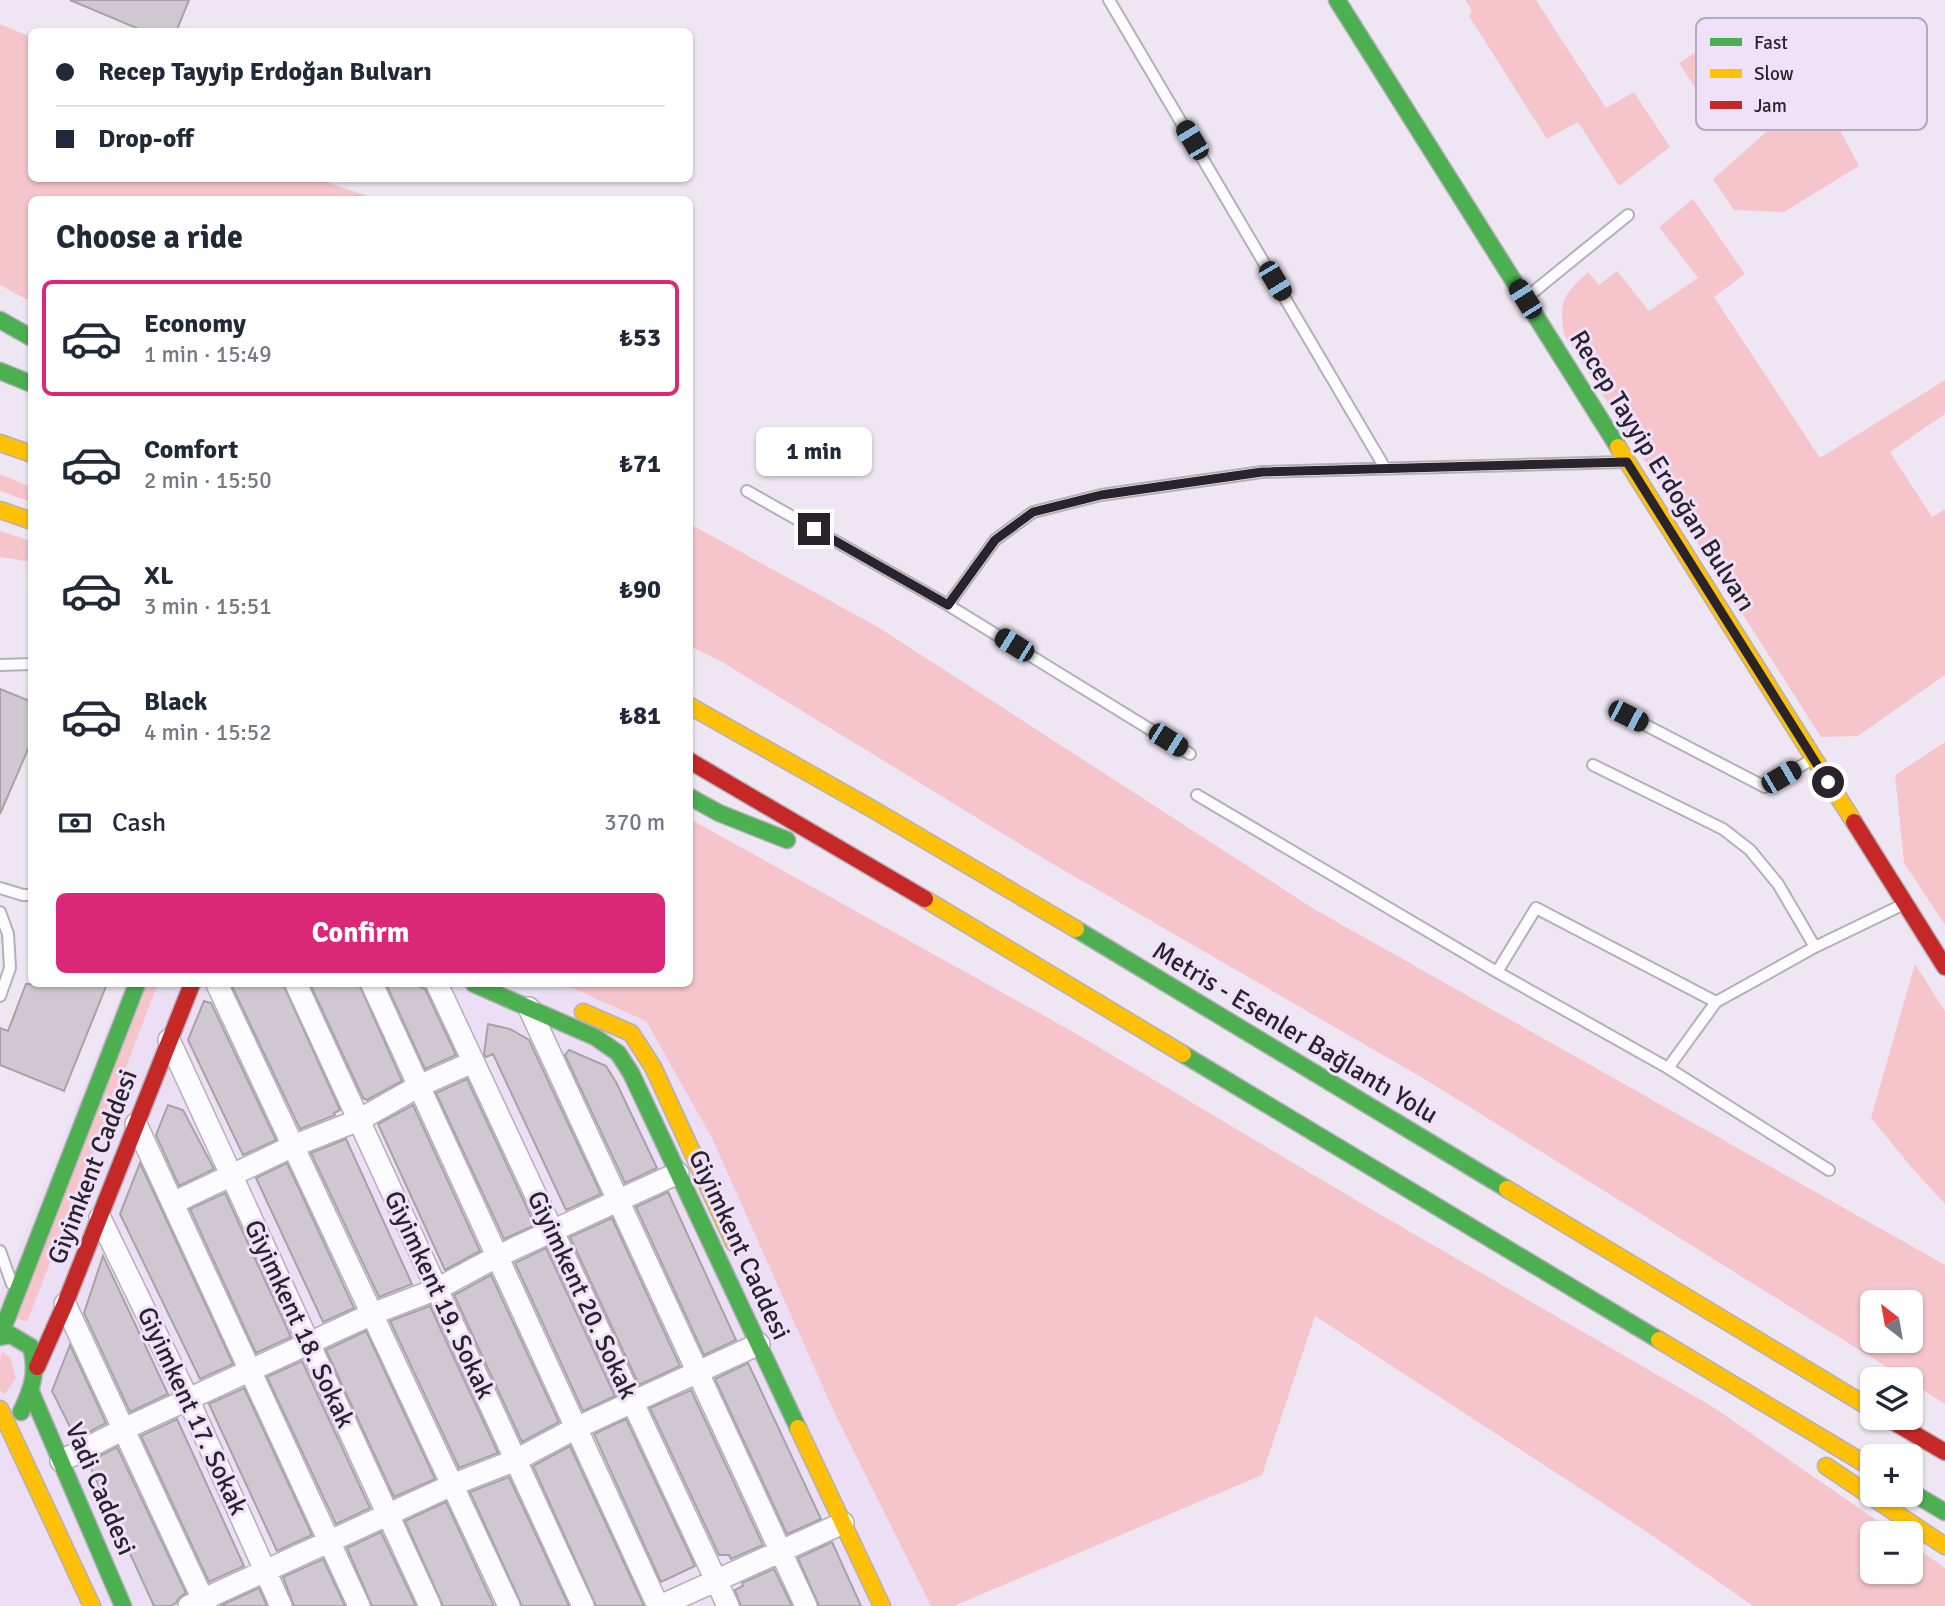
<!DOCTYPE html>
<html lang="en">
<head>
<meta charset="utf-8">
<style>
  :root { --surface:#fff; --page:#f6f6f7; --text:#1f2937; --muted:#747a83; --line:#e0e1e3; --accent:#db2777 }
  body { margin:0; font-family:Signika,sans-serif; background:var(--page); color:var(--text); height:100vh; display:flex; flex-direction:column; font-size:26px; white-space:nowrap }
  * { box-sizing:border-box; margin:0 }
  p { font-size:23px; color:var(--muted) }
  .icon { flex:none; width:38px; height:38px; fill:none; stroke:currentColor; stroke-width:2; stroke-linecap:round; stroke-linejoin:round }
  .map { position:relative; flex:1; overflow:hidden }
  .side { position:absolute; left:28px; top:196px; width:665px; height:791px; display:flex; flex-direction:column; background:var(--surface); border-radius:10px; box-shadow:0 2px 5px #0004 }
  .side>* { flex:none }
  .banner { position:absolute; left:28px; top:28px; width:665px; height:154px; border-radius:10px; box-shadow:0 2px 5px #0004; display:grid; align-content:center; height:154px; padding:0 28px; background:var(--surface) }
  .needle { width:46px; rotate:329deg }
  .tools { position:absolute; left:1860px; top:1290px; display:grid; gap:14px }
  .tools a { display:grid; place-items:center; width:63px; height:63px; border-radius:10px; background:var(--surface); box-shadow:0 2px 5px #0004; font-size:35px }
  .end { position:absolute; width:32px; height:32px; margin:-16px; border:9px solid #29242c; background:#fff; box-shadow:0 0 0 4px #fff }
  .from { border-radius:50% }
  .bubble { position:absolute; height:49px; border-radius:10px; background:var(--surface); box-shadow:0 2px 5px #0004; font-size:23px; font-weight:700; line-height:49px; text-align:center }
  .car { position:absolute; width:21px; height:42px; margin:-21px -10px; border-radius:9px; box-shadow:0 0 5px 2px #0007; background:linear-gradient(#222 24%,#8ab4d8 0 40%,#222 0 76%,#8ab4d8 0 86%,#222 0) }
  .banner b { display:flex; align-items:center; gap:24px; height:66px; font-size:26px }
  .banner b+b { border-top:2px solid var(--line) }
  .banner i { width:18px; height:18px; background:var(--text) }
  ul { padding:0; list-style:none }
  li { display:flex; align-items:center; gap:21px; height:116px; margin:0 14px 10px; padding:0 14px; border:4px solid transparent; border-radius:10px }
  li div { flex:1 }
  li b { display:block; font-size:26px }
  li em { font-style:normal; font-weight:700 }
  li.on { border-color:var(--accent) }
  li>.icon { width:63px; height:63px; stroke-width:1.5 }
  h2 { padding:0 28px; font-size:32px; line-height:84px }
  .pay { display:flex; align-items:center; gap:18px; height:77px; padding:0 28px; font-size:26px }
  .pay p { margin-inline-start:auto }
  .action { display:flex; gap:14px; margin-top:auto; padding:14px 28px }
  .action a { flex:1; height:80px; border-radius:10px; background:var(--accent); color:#fff; font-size:28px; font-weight:700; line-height:80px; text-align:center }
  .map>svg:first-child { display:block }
  .built { fill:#ecdff5 }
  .green { fill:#f6c5cc; fill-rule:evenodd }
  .building { fill:#d0c8d0; stroke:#a9a1a9; stroke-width:2 }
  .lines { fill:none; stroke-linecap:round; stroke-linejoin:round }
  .lane-casing { stroke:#b5afb9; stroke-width:14 }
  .street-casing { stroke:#b5afb9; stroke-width:24 }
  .fast-casing { stroke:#b5afb9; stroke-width:19 }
  .slow-casing { stroke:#b5afb9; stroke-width:19 }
  .jam-casing { stroke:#b5afb9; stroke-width:19 }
  .lane { stroke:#fcfbfd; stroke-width:10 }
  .street { stroke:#fcfbfd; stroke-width:21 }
  .fast { stroke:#4caf50; stroke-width:16 }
  .slow { stroke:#ffc107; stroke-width:16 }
  .jam { stroke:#c62828; stroke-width:16 }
  .route { stroke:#29242c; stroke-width:9 }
  .labels { text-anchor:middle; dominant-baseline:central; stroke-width:6; stroke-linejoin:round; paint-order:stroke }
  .street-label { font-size:26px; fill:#29242c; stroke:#efe1f9 }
  .key { fill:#efe1f9; stroke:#b4a8bc; stroke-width:2 }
  .key-label { font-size:19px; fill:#29242c }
</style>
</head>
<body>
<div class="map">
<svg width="1945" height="1606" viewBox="0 0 1945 1606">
  <rect width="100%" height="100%" fill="#eee7f3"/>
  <!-- built -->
  <path class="built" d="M 125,984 L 563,984 L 646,1021 L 712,1138 L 835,1414 L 931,1606 L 0,1606 L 0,1294 Z"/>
  <!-- green -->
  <path class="green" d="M 1465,0 L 1536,0 L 1606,108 L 1634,92 L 1670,147 L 1619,186 L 1578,122 L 1547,139 L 1469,16 L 1472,11 Z
    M 1749,18 L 1763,37 L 1769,32 L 1779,46 L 1794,38 L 1802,51 L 1711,112 L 1679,63 Z
    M 0,24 L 31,37 L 32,178 L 317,179 L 376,199 L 32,200 L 31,302 L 0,285 Z
    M 1817,87 L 1859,166 L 1784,212 L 1734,210 L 1713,179 Z
    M 1693,199 L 1745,274 L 1714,297 L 1820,458 L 1945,380 L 1945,414 L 1890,452 L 1932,517 L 1945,509 L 1945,675 L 1858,736 L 1821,737 L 1564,334 C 1559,300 1563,296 1588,272 L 1599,285 L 1617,271 L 1649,311 L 1698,278 L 1659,227 Z
    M 0,474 L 31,487 L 31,502 L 0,491 Z
    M 690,524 L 878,627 L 1314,909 L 1945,1265 L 1945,1404 L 1911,1382 L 1911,1379 L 1906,1379 L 1426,1080 L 1046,860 L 722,662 L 690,646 ZM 1872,1302 L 1911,1302 L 1911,1340 L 1872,1340 Z
    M 0,531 L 31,541 L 31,562 L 0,557 Z
    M 1945,742 L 1945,925 L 1904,863 L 1895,775 Z
    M 690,819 L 1075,1033 L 1376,1212 L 1713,1407 L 1895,1533 L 1872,1533 L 1872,1572 L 1911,1572 L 1911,1544 L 1945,1568 L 1945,1606 L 1753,1606 L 1644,1530 L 1315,1316 L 1262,1475 L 954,1606 L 931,1606 L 835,1414 L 712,1138 L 646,1021 L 563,984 L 690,984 Z
    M 1915,964 L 1945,1011 L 1945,1204 L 1912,1168 L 1871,1118 Z
    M 147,984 L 158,984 L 27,1322 L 17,1318 Z
    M 2,1352 L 10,1357 L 16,1378 L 5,1394 L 0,1391 L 0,1358 Z"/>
  <!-- building -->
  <path class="building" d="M 70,0 L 189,0 L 176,32 L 146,32 Z
    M 0,689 L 32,702 L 32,740 L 0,814 Z
    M 26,984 L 107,984 L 64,1091 L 0,1065 L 0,1028 L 8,1031 Z
    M 231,984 L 283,984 L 340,1110 L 334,1113 L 335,1115 L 300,1129 Z
    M 310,984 L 359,984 L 402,1081 L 367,1100 L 363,1098 Z
    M 386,984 L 414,984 L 425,989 L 456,1055 L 425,1069 Z
    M 204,1001 L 211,1003 L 276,1140 L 243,1155 L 188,1040 Z
    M 488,1024 L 510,1029 L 529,1040 L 601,1194 L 566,1210 L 493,1054 L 486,1057 L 484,1054 Z
    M 569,1050 L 606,1066 L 616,1082 L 657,1168 L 625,1183 L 565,1055 Z
    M 467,1079 L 535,1225 L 504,1239 L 436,1093 Z
    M 168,1105 L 183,1110 L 214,1169 L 179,1186 L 156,1135 Z
    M 413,1105 L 480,1251 L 445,1270 L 378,1124 Z
    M 346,1139 L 412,1284 L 379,1297 L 311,1153 Z
    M 140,1163 L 233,1364 L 200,1379 L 120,1214 Z
    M 287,1163 L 354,1308 L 323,1322 L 256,1178 Z
    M 668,1192 L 736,1340 L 704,1355 L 636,1207 Z
    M 225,1193 L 291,1337 L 256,1353 L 190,1209 Z
    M 612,1218 L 680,1366 L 639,1385 L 570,1237 Z
    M 546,1248 L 615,1396 L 583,1411 L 515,1263 Z
    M 103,1256 L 168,1394 L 130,1412 L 84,1313 Z
    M 491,1275 L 559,1422 L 522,1442 L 454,1295 Z
    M 430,1306 L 498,1453 L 459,1468 L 390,1321 Z
    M 366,1331 L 435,1479 L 394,1497 L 326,1350 Z
    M 70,1345 L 106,1423 L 76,1439 L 52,1391 Z
    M 302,1361 L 370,1508 L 336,1524 L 267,1377 Z
    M 748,1363 L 821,1519 L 787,1534 L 715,1379 Z
    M 244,1388 L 312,1535 L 277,1551 L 209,1404 Z
    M 691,1390 L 763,1545 L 731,1559 L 729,1555 L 719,1555 L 650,1408 Z
    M 177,1419 L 244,1566 L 209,1582 L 141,1436 Z
    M 626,1419 L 695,1566 L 661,1582 L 594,1434 Z
    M 570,1446 L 644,1606 L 596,1606 L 533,1466 Z
    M 117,1447 L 186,1593 L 179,1598 L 176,1603 L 171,1606 L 154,1606 L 88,1462 Z
    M 509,1477 L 569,1606 L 522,1606 L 470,1492 Z
    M 446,1502 L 494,1606 L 443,1606 L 405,1521 Z
    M 381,1532 L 416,1606 L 372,1606 L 347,1548 Z
    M 832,1542 L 861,1606 L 819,1606 L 798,1558 Z
    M 323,1559 L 345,1606 L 294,1606 L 283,1577 Z
    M 774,1569 L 792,1606 L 741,1606 L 735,1590 L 743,1586 L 742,1583 Z
    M 259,1588 L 267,1606 L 220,1606 Z"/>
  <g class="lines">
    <!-- lane casing -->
    <g class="lane-casing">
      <path id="lane" d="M 1109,0 L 1385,468
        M 1527,297 L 1628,215
        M 747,491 L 948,605 L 1190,754
        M 948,605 L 995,540 L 1033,512 L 1101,495 L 1262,472 L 1624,462
        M 0,665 L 32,664
        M 1628,716 L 1765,787 L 1811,760
        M 1593,765 L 1723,829 L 1750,850 L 1778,884 L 1815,947
        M 1197,795 L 1497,972 L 1668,1068 L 1716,1002 L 1815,947 L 1902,905
        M 0,888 L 23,895 L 32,895
        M 0,912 L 8,934 L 10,968 L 0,996
        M 1497,972 L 1536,908 L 1716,1002
        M 1668,1068 L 1829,1170
        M 0,1251 L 12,1284"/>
    </g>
    <!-- street casing -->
    <g class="street-casing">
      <path id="street" d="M 217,984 L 509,1606
        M 296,984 L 583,1606
        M 372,984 L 658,1606
        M 437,984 L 728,1606
        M 529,1008 L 806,1606
        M 169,1040 L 430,1606
        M 136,1124 L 359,1606
        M 173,1203 L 293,1146 L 359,1120 L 419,1086 L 473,1062
        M 100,1218 L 188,1399 L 281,1606
        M 65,1304 L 206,1606
        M 61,1461 L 124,1429 L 372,1314 L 437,1289 L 498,1256 L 678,1173
        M 189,1606 L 452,1485 L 516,1460 L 576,1428 L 759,1344
        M 660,1606 L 843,1523"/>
    </g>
    <!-- fast casing -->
    <g class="fast-casing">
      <path id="fast" d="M 1337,0 L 1618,447
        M 0,320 L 32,338
        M 0,371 L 32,384
        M 690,797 L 719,813 L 787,840
        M 1076,929 L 1507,1189
        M 474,984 L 595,1037 L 618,1053 L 631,1073 L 798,1428
        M 1183,1054 L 1659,1340
        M 0,1336 L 137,984
        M 0,1337 L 11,1335 L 31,1347 C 38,1372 32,1389 21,1412
        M 31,1392 L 123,1606
        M 1911,1492 L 1945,1512"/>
    </g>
    <!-- slow casing -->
    <g class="slow-casing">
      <path id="slow" d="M 0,443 L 32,454
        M 1618,447 L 1854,822
        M 0,510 L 32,521
        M 690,706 L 874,810 L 1076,929
        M 925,899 L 1183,1054
        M 583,1012 L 631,1033 L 653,1067 L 734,1243
        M 1507,1189 L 1872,1409
        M 1659,1340 L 1872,1468
        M 0,1409 L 92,1606
        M 798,1428 L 882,1606
        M 1826,1466 L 1945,1546"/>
    </g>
    <!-- jam casing -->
    <g class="jam-casing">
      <path id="jam" d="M 690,761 L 925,899
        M 1854,822 L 1945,967
        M 37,1367 L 65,1304 L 192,984
        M 1887,1418 L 1945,1452"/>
    </g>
    <!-- lane -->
    <use href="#lane" class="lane"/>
    <!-- street -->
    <use href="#street" class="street"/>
    <!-- fast -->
    <use href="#fast" class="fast"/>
    <!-- slow -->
    <use href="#slow" class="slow"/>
    <!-- jam -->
    <use href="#jam" class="jam"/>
  </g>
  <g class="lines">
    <!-- route -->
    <path class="route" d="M 814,529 L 948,605 L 995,540 L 1033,512 L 1101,495 L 1262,472 L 1627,462 L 1828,782"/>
  </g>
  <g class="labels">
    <!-- street labels -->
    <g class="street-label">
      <text transform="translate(1662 471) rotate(58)">Recep Tayyip Erdoğan Bulvarı</text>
      <text transform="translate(1295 1033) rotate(31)">Metris - Esenler Bağlantı Yolu</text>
      <text transform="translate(93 1167) rotate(-69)">Giyimkent Caddesi</text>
      <text transform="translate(739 1245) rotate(65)">Giyimkent Caddesi</text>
      <text transform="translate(439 1295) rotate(65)">Giyimkent 19. Sokak</text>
      <text transform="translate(582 1295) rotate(65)">Giyimkent 20. Sokak</text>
      <text transform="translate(299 1324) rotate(65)">Giyimkent 18. Sokak</text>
      <text transform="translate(192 1411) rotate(65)">Giyimkent 17. Sokak</text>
      <text transform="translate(100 1489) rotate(67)">Vadi Caddesi</text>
    </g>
  </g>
  <!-- legend -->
  <rect x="1696" y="18" width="231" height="112" rx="10" class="key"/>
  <rect x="1710" y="38" width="32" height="8" fill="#4caf50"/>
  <rect x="1710" y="69" width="32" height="9" fill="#ffc107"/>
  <rect x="1710" y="101" width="32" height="8" fill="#c62828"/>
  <g class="key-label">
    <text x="1754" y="49">Fast</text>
    <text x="1754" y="80">Slow</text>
    <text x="1754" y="112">Jam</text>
  </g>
</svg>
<div class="tools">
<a><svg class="needle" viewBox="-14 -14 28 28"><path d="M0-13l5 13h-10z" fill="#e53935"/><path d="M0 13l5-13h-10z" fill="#747a83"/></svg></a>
<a><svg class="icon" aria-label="layers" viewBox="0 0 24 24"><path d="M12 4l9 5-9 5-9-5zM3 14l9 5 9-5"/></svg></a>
<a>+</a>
<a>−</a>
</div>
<i class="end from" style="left:1828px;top:782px"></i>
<i class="end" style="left:814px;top:529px"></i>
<div class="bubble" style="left:756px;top:427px;width:116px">1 min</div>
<i class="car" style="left:1192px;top:140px;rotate:329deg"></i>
<i class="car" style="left:1275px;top:281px;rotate:149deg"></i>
<i class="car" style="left:1525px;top:299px;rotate:328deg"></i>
<i class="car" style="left:1014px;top:645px;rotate:302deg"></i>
<i class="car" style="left:1628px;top:716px;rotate:117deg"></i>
<i class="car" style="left:1168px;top:740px;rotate:122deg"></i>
<i class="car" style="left:1781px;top:777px;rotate:60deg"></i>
<div class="banner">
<b><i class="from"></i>Recep Tayyip Erdoğan Bulvarı</b>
<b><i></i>Drop-off</b>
</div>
<section class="side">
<h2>Choose a ride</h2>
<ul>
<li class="on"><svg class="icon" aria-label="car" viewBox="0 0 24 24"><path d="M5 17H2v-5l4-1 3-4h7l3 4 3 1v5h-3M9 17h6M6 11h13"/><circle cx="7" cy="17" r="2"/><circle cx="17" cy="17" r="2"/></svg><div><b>Economy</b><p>1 min · 15:49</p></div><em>₺53</em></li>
<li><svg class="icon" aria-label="car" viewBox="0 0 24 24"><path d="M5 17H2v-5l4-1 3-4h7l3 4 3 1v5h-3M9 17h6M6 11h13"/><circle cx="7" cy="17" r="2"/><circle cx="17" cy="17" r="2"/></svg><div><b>Comfort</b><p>2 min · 15:50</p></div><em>₺71</em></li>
<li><svg class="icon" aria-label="car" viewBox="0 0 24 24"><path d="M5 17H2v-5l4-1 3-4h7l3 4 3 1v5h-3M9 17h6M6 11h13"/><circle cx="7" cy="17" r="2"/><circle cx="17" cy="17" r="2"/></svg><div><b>XL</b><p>3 min · 15:51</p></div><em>₺90</em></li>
<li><svg class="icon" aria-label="car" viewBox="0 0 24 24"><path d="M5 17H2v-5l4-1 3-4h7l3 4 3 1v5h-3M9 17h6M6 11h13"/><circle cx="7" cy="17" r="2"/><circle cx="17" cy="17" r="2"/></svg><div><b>Black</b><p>4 min · 15:52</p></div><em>₺81</em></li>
</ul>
<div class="pay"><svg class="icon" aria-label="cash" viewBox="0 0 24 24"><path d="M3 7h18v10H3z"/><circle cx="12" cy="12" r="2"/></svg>Cash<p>370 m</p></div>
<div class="action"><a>Confirm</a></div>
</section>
</div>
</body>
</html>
